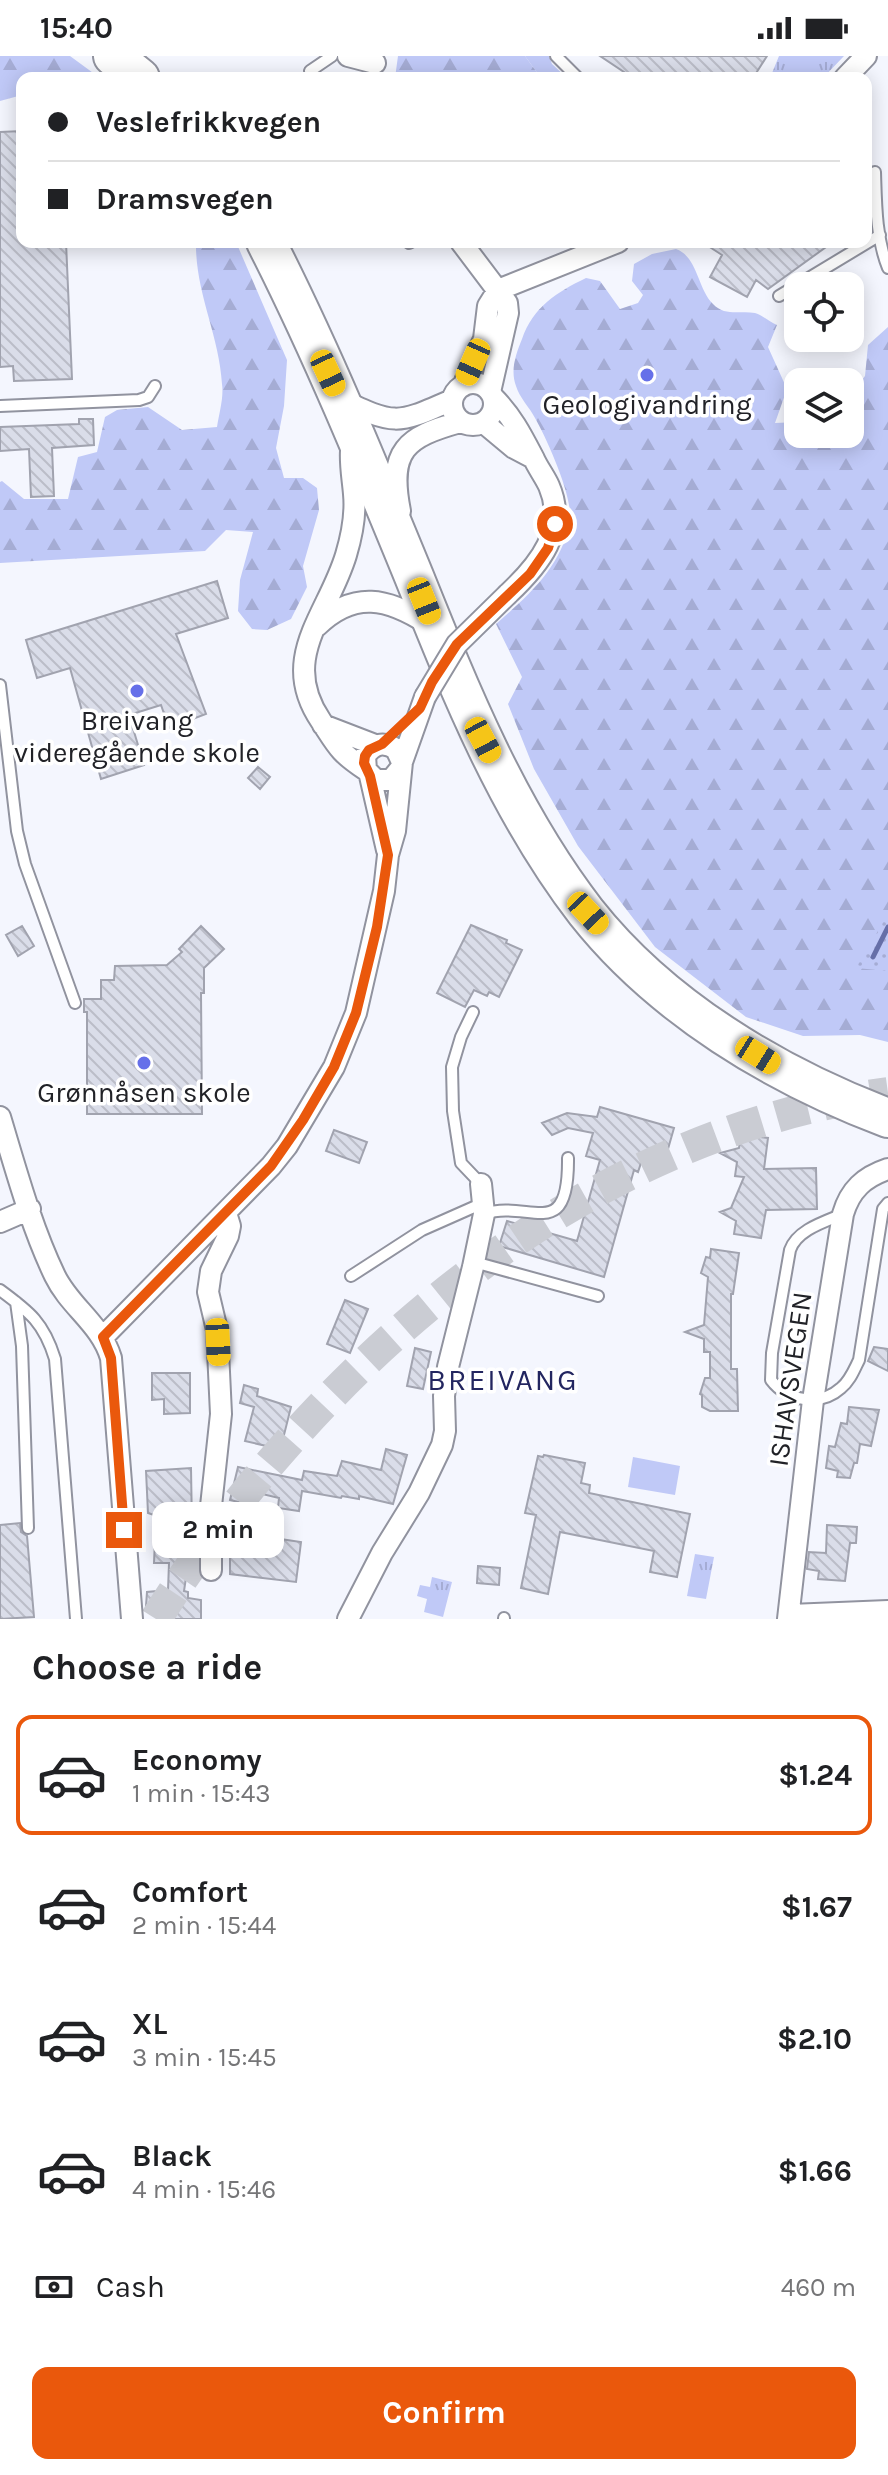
<!DOCTYPE html>
<html lang="en">
<head>
<meta charset="utf-8">
<style>
  :root { --surface:#fff; --page:#f2f2f2; --text:#202124; --muted:#757577; --line:#e0e0e0; --accent:#ea580c }
  body { margin:0; font-family:Karla,sans-serif; background:var(--page); color:var(--text); height:100vh; display:flex; flex-direction:column; font-size:30px; white-space:nowrap }
  * { box-sizing:border-box; margin:0 }
  p { font-size:26px; color:var(--muted) }
  .icon { flex:none; width:44px; height:44px; fill:none; stroke:currentColor; stroke-width:2; stroke-linecap:round; stroke-linejoin:round }
  .map { position:relative; height:1563px; overflow:hidden }
  .drawer { display:flex; flex-direction:column; background:var(--surface); flex:1 }
  .drawer>* { flex:none }
  .top-card { position:absolute; left:16px; top:16px; width:856px; height:176px; border-radius:16px; box-shadow:0 4px 20px #0003; display:grid; align-content:center; height:176px; padding:0 32px; background:var(--surface) }
  .fabs { position:absolute; left:784px; top:216px; display:grid; gap:16px }
  .fabs a { display:grid; place-items:center; width:80px; height:80px; border-radius:16px; background:var(--surface); box-shadow:0 4px 20px #0003; font-size:40px }
  .end { position:absolute; width:36px; height:36px; margin:-18px; border:10px solid #ea580c; background:#fff; box-shadow:0 0 0 4px #fff }
  .from { border-radius:50% }
  .bubble { position:absolute; height:56px; border-radius:16px; background:var(--surface); box-shadow:0 4px 20px #0003; font-size:26px; font-weight:700; line-height:56px; text-align:center }
  .car { position:absolute; width:24px; height:48px; margin:-24px -12px; border-radius:10px; box-shadow:0 0 6px 2px #0007; background:linear-gradient(#f5c518 24%,#345 0 40%,#f5c518 0 76%,#345 0 86%,#f5c518 0) }
  .top-card b { display:flex; align-items:center; gap:28px; height:76px; font-size:30px }
  .top-card b+b { border-top:2px solid var(--line) }
  .top-card i { width:20px; height:20px; background:var(--text) }
  ul { padding:0; list-style:none }
  li { display:flex; align-items:center; gap:24px; height:120px; margin:0 16px 12px; padding:0 16px; border:4px solid transparent; border-radius:16px }
  li div { flex:1 }
  li b { display:block; font-size:30px }
  li em { font-style:normal; font-weight:700 }
  li.active { border-color:var(--accent) }
  li>.icon { width:72px; height:72px; stroke-width:1.5 }
  h2 { padding:0 32px; font-size:36px; line-height:96px }
  .pay { display:flex; align-items:center; gap:20px; height:88px; padding:0 32px; font-size:30px }
  .pay p { margin-inline-start:auto }
  .button { display:flex; gap:16px; margin-top:auto; padding:16px 32px }
  .button a { flex:1; height:92px; border-radius:16px; background:var(--accent); color:#fff; font-size:32px; font-weight:700; line-height:92px; text-align:center }
  .status { display:flex; justify-content:space-between; align-items:center; height:56px; padding:0 40px; background:var(--surface); direction:ltr }
  .status svg { height:22px; fill:currentColor }
  .map>svg:first-child { display:block }
  .grass { fill:#c0c9f7 }
  .forest { fill:url(#forest-firs) }
  .park { fill:url(#park-tufts) }
  .garden { fill:url(#garden-dots) }
  .lines { fill:none; stroke-linecap:round; stroke-linejoin:round }
  .stream { stroke:#666fa8; stroke-width:5 }
  .building { fill:url(#building-back-hatch); stroke:#a1a3af; stroke-width:2 }
  .primary-tunnel { stroke:#caccd3; stroke-width:32; stroke-dasharray:32 16; stroke-linecap:butt }
  .lane-casing { stroke:#91939f; stroke-width:14 }
  .street-casing { stroke:#91939f; stroke-width:24 }
  .highway-casing { stroke:#91939f; stroke-width:42 }
  .lane { stroke:#fff; stroke-width:10 }
  .street { stroke:#fff; stroke-width:20 }
  .highway { stroke:#fff; stroke-width:38 }
  .street-bridge-casing { stroke:#91939f; stroke-width:24; stroke-linecap:butt }
  .street-bridge { stroke:#fff; stroke-width:20 }
  .route { stroke:#ea580c; stroke-width:10 }
  .poi-dot { fill:#6670e9; stroke:#fff; stroke-width:3 }
  .labels { text-anchor:middle; dominant-baseline:central; stroke-width:7; stroke-linejoin:round; paint-order:stroke }
  .poi-label { font-size:28px; fill:#212227; stroke:#fff }
  .street-label { font-size:28px; fill:#212227; stroke:#fff }
  .neighbourhood-label { font-size:30px; letter-spacing:2px; fill:#232660; stroke:#fff }
</style>
</head>
<body>
<div class="status"><b>15:40</b><svg viewBox="0 0 49 12"><path d="M0 12V9h3v3zM5 12V6h3v6zM10 12V3h3v9zM15 12V0h3v12zM26 1h20v11H26zM47 4h2v5h-2z"/></svg></div>
<div class="map">
<svg width="888" height="1563" viewBox="0 0 888 1563">
  <defs>
    <pattern id="forest-firs" width="22" height="20" patternUnits="userSpaceOnUse" patternTransform="scale(2)"><rect width="22" height="20" fill="#c0c9f7"/><path d="M5 1l3.5 6h-7zM16 11l3.5 6h-7z" fill="#a5acd4"/></pattern>
    <pattern id="park-tufts" width="24" height="20" patternUnits="userSpaceOnUse" patternTransform="scale(2)"><rect width="24" height="20" fill="#c0c9f7"/><path d="M3 7l-1-3M5 7V3M7 7l1-3M15 17l-1-3M17 17v-4M19 17l1-3" fill="none" stroke="#a5acd4"/></pattern>
    <pattern id="garden-dots" width="8" height="8" patternUnits="userSpaceOnUse" patternTransform="scale(2)"><rect width="8" height="8" fill="#c0c9f7"/><path d="M2 2h.1M6 6h.1" fill="none" stroke="#a5acd4" stroke-width="1.8" stroke-linecap="round"/></pattern>
    <pattern id="building-back-hatch" width="6" height="6" patternUnits="userSpaceOnUse" patternTransform="scale(2)"><rect width="6" height="6" fill="#dadde9"/><path d="M-1 5l2 2M0 0l6 6M5-1l2 2" fill="none" stroke="#bbbdc8"/></pattern>
  </defs>
  <rect width="100%" height="100%" fill="#f4f6fe"/>
  <!-- grass -->
  <path class="grass" d="M 525,0 L 549,0 L 552,8 L 567,22 L 541,22 Z
    M 633,1401 L 680,1410 L 675,1439 L 628,1431 Z"/>
  <!-- forest -->
  <path class="forest" d="M 0,0 L 70,0 L 100,22 L 22,22 L 22,39 L 0,45 Z
    M 398,0 L 525,0 L 541,22 L 395,22 Z
    M 196,186 L 236,186 L 287,304 L 284,350 L 276,392 L 284,422 L 303,422 L 317,432 L 319,454 L 303,510 L 307,531 L 291,563 L 267,574 L 252,573 L 238,555 L 240,524 L 253,476 L 226,474 L 205,495 L 0,507 L 0,426 L 2,425 L 24,443 L 68,443 L 78,401 L 97,396 L 105,361 L 117,354 L 148,351 L 182,374 L 217,371 C 219,358 224,341 222,328 C 219,278 195,236 196,186 Z
    M 676,193 C 698,201 697,232 713,248 C 725,261 741,254 755,257 C 762,259 770,266 777,269 L 768,291 L 787,333 L 775,367 L 798,366 L 798,378 L 850,378 L 850,339 L 865,320 L 868,289 L 888,271 L 888,986 L 860,979 L 803,980 L 746,961 L 655,891 L 578,790 L 534,713 L 508,648 L 522,621 L 496,568 C 529,539 561,511 570,466 C 574,443 547,383 535,362 C 530,352 519,341 516,330 C 510,314 516,298 522,283 C 533,251 557,236 586,222 L 600,225 L 620,253 L 638,247 L 643,239 L 632,225 L 634,208 L 652,198 Z"/>
  <!-- park -->
  <path class="park" d="M 779,0 L 844,0 L 823,22 L 770,22 Z
    M 695,1498 L 714,1501 L 706,1543 L 687,1540 Z
    M 432,1521 L 452,1526 L 443,1561 L 424,1556 L 427,1543 L 417,1540 L 420,1529 L 430,1531 Z"/>
  <!-- garden -->
  <path class="garden" d="M 888,858 L 888,915 L 856,912 Z"/>
  <g class="lines">
    <!-- stream -->
    <path class="stream" d="M 873,901 L 888,871"/>
  </g>
  <!-- building -->
  <path class="building" d="M 600,0 L 767,0 L 753,22 L 633,22 Z
    M 22,75 L 22,186 L 66,186 L 72,323 L 14,325 L 13,310 L 0,311 L 0,76 Z
    M 702,186 L 833,186 L 768,233 L 756,224 L 747,241 L 710,221 L 722,199 Z
    M 79,363 L 93,363 L 94,389 L 52,392 L 54,440 L 31,441 L 29,393 L 0,395 L 0,371 L 79,368 Z
    M 217,525 L 228,562 L 176,578 L 206,658 L 169,672 L 161,649 L 129,659 L 144,709 L 101,723 L 70,612 L 37,622 L 26,584 Z
    M 258,711 L 270,721 L 260,733 L 248,722 Z
    M 471,869 L 507,884 L 506,887 L 522,894 L 499,941 L 489,936 L 487,940 L 474,934 L 465,951 L 437,937 Z
    M 22,870 L 34,890 L 18,900 L 6,879 Z
    M 201,870 L 224,893 L 204,912 L 204,937 L 201,937 L 202,1058 L 87,1058 L 87,956 L 84,956 L 84,943 L 101,943 L 101,924 L 114,924 L 115,910 L 167,909 L 182,896 L 179,893 Z
    M 600,1051 L 674,1072 L 664,1107 L 643,1101 L 638,1116 L 634,1114 L 604,1221 L 499,1190 L 507,1165 L 577,1185 L 600,1104 L 586,1100 L 593,1077 L 568,1072 L 552,1079 L 542,1067 L 567,1057 L 597,1061 Z
    M 334,1074 L 367,1086 L 359,1107 L 326,1095 Z
    M 741,1079 L 768,1082 L 764,1113 L 816,1112 L 817,1153 L 766,1154 L 761,1182 L 734,1178 L 736,1165 L 720,1156 L 731,1152 L 744,1121 L 735,1120 L 737,1106 L 720,1097 L 739,1092 Z
    M 711,1193 L 739,1197 L 733,1238 L 731,1238 L 731,1313 L 737,1313 L 738,1355 L 710,1355 L 702,1351 L 702,1339 L 700,1338 L 705,1322 L 710,1322 L 710,1296 L 704,1296 L 704,1283 L 685,1276 L 704,1269 L 708,1221 L 701,1217 L 706,1201 L 710,1202 Z
    M 345,1244 L 368,1253 L 350,1297 L 327,1288 Z
    M 874,1291 L 888,1293 L 888,1315 L 868,1305 Z
    M 415,1292 L 431,1296 L 423,1333 L 407,1330 Z
    M 152,1317 L 190,1317 L 190,1357 L 164,1358 L 164,1343 L 152,1344 Z
    M 244,1329 L 258,1333 L 257,1340 L 291,1351 L 281,1391 L 276,1389 L 275,1392 L 245,1385 L 254,1351 L 240,1347 Z
    M 849,1351 L 879,1354 L 871,1390 L 860,1388 L 857,1407 L 854,1407 L 850,1422 L 837,1421 L 838,1415 L 826,1412 L 829,1390 L 835,1391 L 841,1367 L 847,1368 Z
    M 386,1393 L 407,1399 L 393,1448 L 359,1440 L 359,1443 L 342,1440 L 341,1442 L 302,1435 L 299,1455 L 278,1452 L 279,1442 L 254,1436 L 251,1449 L 230,1444 L 238,1411 L 302,1424 L 304,1415 L 337,1420 L 342,1405 L 381,1414 Z
    M 544,1399 L 585,1407 L 581,1427 L 590,1429 L 589,1437 L 690,1458 L 677,1521 L 650,1516 L 654,1495 L 560,1476 L 548,1538 L 521,1532 L 536,1459 L 525,1457 L 538,1400 L 543,1401 Z
    M 191,1412 L 192,1472 L 148,1457 L 146,1415 Z
    M 244,1453 L 251,1454 L 251,1491 L 279,1492 L 280,1483 L 301,1486 L 296,1526 L 230,1518 L 230,1468 L 241,1468 Z
    M 20,1467 L 21,1476 L 27,1480 L 34,1561 L 0,1563 L 0,1469 Z
    M 827,1469 L 857,1471 L 856,1487 L 850,1487 L 845,1525 L 818,1523 L 819,1515 L 807,1513 L 809,1496 L 826,1497 Z
    M 155,1484 L 192,1484 L 191,1508 L 188,1508 L 184,1535 L 188,1536 L 188,1542 L 201,1544 L 201,1563 L 165,1563 L 165,1552 L 146,1550 L 147,1536 L 168,1534 L 169,1507 L 154,1507 Z
    M 478,1510 L 500,1512 L 499,1529 L 477,1527 Z"/>
  <g class="lines">
    <!-- primary-tunnel -->
    <path class="primary-tunnel" d="M 156,1563 C 317,1307 580,1079 888,1037"/>
    <!-- lane casing -->
    <g class="lane-casing">
      <path id="lane" d="M 556,0 L 578,22
        M 310,15 L 332,0
        M 875,116 C 876,148 876,182 888,212
        M 409,187 L 411,186
        M 779,240 L 880,179
        M 0,350 L 139,344 L 148,341 L 155,330
        M 0,629 L 17,775 L 25,808 L 75,947
        M 473,956 L 461,981 L 452,1011 L 453,1055 L 461,1107 L 481,1128
        M 484,1158 C 529,1142 569,1190 568,1102
        M 843,1158 C 824,1166 797,1174 790,1194 L 772,1297 L 771,1324 C 787,1345 820,1351 841,1332 C 850,1325 854,1314 859,1304 L 883,1153 L 888,1147
        M 474,1206 L 598,1240
        M 351,1220 L 422,1174 L 483,1147
        M 0,1234 C 30,1256 44,1267 55,1303 L 76,1563
        M 16,1246 L 22,1290 L 28,1472
        M 504,1563 L 504,1562"/>
    </g>
    <!-- street casing -->
    <g class="street-casing">
      <path id="street" d="M 348,0 L 375,7
        M 845,22 L 866,0
        M 461,186 L 507,247 L 508,257 L 490,336
        M452 348a21 21 0 1 1 42 0a21 21 0 1 1-42 0Z
        M 463,330 L 484,283 L 488,250 L 498,234 L 618,186
        M 493,341 C 512,360 522,380 534,403 C 538,412 545,421 549,430 C 568,474 539,509 508,538
        M 340,343 C 396,370 397,368 452,344
        M 484,367 L 514,392 L 533,402
        M 351,395 C 350,410 353,424 354,438 C 356,459 352,479 346,499 C 328,559 278,602 321,665 C 338,691 339,696 366,714
        M 400,455 C 388,394 406,381 460,366
        M 317,570 C 354,534 388,542 428,568
        M 323,669 L 375,689
        M 400,713 L 391,724 L 376,724 L 366,714 L 365,700 C 373,688 383,685 396,693 L 402,706
        M 370,720 L 387,794
        M 0,1061 C 16,1114 31,1170 55,1220 C 70,1251 101,1268 111,1302 L 132,1563
        M 0,1166 L 30,1153
        M 103,1281 L 271,1110 L 287,1090 L 334,1011 L 356,957 L 384,835 L 388,799 L 395,775 L 402,706 L 425,641
        M 211,1514 L 211,1450 L 221,1358 L 217,1274 L 208,1236 L 211,1215 L 228,1180 L 230,1170 L 226,1157
        M 790,1559 L 888,1555
        M 348,1563 L 382,1497 L 419,1437 L 442,1389 L 445,1375 L 444,1340 L 448,1311 L 473,1211 L 484,1158 L 481,1128
        M 788,1563 L 813,1344 L 843,1158 C 850,1134 864,1121 888,1113"/>
    </g>
    <!-- highway casing -->
    <g class="highway-casing">
      <path id="highway" d="M 113,0 L 140,22
        M 266,186 C 321,294 367,406 413,518 C 460,635 508,755 586,856 C 661,951 776,1020 888,1062"/>
    </g>
    <!-- lane -->
    <use href="#lane" class="lane"/>
    <!-- street -->
    <use href="#street" class="street"/>
    <!-- highway -->
    <use href="#highway" class="highway"/>
    <!-- street-bridge casing -->
    <g class="street-bridge-casing">
      <path id="street-bridge" d="M 425,641 L 457,588 L 508,538"/>
    </g>
    <!-- street-bridge -->
    <use href="#street-bridge" class="street-bridge"/>
  </g>
  <g class="lines">
    <!-- route -->
    <path class="route" d="M 124,1474 L 111,1302 L 103,1281 L 271,1110 L 303,1064 L 334,1011 L 356,957 L 377,871 L 388,799 L 370,720 L 364,707 L 365,700 L 369,694 L 382,688 L 420,652 L 432,626 L 457,588 L 530,518 L 548,492 L 555,468"/>
  </g>
  <!-- markers -->
  <g class="poi-dot">
    <circle cx="647" cy="319" r="8"/>
    <circle cx="137" cy="635" r="8"/>
    <circle cx="144" cy="1007" r="8"/>
  </g>
  <g class="labels">
    <!-- poi labels -->
    <g class="poi-label">
      <text x="647" y="348">Geologivandring</text>
      <text x="137" y="664">Breivang<tspan x="137" dy="32">videregående skole</tspan></text>
      <text x="144" y="1036">Grønnåsen skole</text>
    </g>
    <!-- street labels -->
    <g class="street-label">
      <text transform="translate(790 1323) rotate(-82)">ISHAVSVEGEN</text>
    </g>
    <!-- neighbourhood labels -->
    <g class="neighbourhood-label">
      <text x="503" y="1324">BREIVANG</text>
    </g>
  </g>
</svg>
<div class="fabs">
<a><svg class="icon" aria-label="locate" viewBox="0 0 24 24"><circle cx="12" cy="12" r="6"/><path d="M12 2v4M12 18v4M2 12h4M18 12h4"/></svg></a>
<a><svg class="icon" aria-label="layers" viewBox="0 0 24 24"><path d="M12 4l9 5-9 5-9-5zM3 14l9 5 9-5"/></svg></a>
</div>
<i class="end from" style="left:555px;top:468px"></i>
<i class="end" style="left:124px;top:1474px"></i>
<div class="bubble" style="left:152px;top:1446px;width:132px">2 min</div>
<i class="car" style="left:473px;top:306px;rotate:204deg"></i>
<i class="car" style="left:328px;top:317px;rotate:155deg"></i>
<i class="car" style="left:424px;top:545px;rotate:158deg"></i>
<i class="car" style="left:483px;top:684px;rotate:152deg"></i>
<i class="car" style="left:588px;top:857px;rotate:137deg"></i>
<i class="car" style="left:758px;top:999px;rotate:122deg"></i>
<i class="car" style="left:218px;top:1286px;rotate:177deg"></i>
<div class="top-card">
<b><i class="from"></i>Veslefrikkvegen</b>
<b><i></i>Dramsvegen</b>
</div>
</div>
<section class="drawer">
<h2>Choose a ride</h2>
<ul>
<li class="active"><svg class="icon" aria-label="car" viewBox="0 0 24 24"><path d="M5 17H2v-5l4-1 3-4h7l3 4 3 1v5h-3M9 17h6M6 11h13"/><circle cx="7" cy="17" r="2"/><circle cx="17" cy="17" r="2"/></svg><div><b>Economy</b><p>1 min · 15:43</p></div><em>$1.24</em></li>
<li><svg class="icon" aria-label="car" viewBox="0 0 24 24"><path d="M5 17H2v-5l4-1 3-4h7l3 4 3 1v5h-3M9 17h6M6 11h13"/><circle cx="7" cy="17" r="2"/><circle cx="17" cy="17" r="2"/></svg><div><b>Comfort</b><p>2 min · 15:44</p></div><em>$1.67</em></li>
<li><svg class="icon" aria-label="car" viewBox="0 0 24 24"><path d="M5 17H2v-5l4-1 3-4h7l3 4 3 1v5h-3M9 17h6M6 11h13"/><circle cx="7" cy="17" r="2"/><circle cx="17" cy="17" r="2"/></svg><div><b>XL</b><p>3 min · 15:45</p></div><em>$2.10</em></li>
<li><svg class="icon" aria-label="car" viewBox="0 0 24 24"><path d="M5 17H2v-5l4-1 3-4h7l3 4 3 1v5h-3M9 17h6M6 11h13"/><circle cx="7" cy="17" r="2"/><circle cx="17" cy="17" r="2"/></svg><div><b>Black</b><p>4 min · 15:46</p></div><em>$1.66</em></li>
</ul>
<div class="pay"><svg class="icon" aria-label="cash" viewBox="0 0 24 24"><path d="M3 7h18v10H3z"/><circle cx="12" cy="12" r="2"/></svg>Cash<p>460 m</p></div>
<div class="button"><a>Confirm</a></div>
</section>
</body>
</html>
